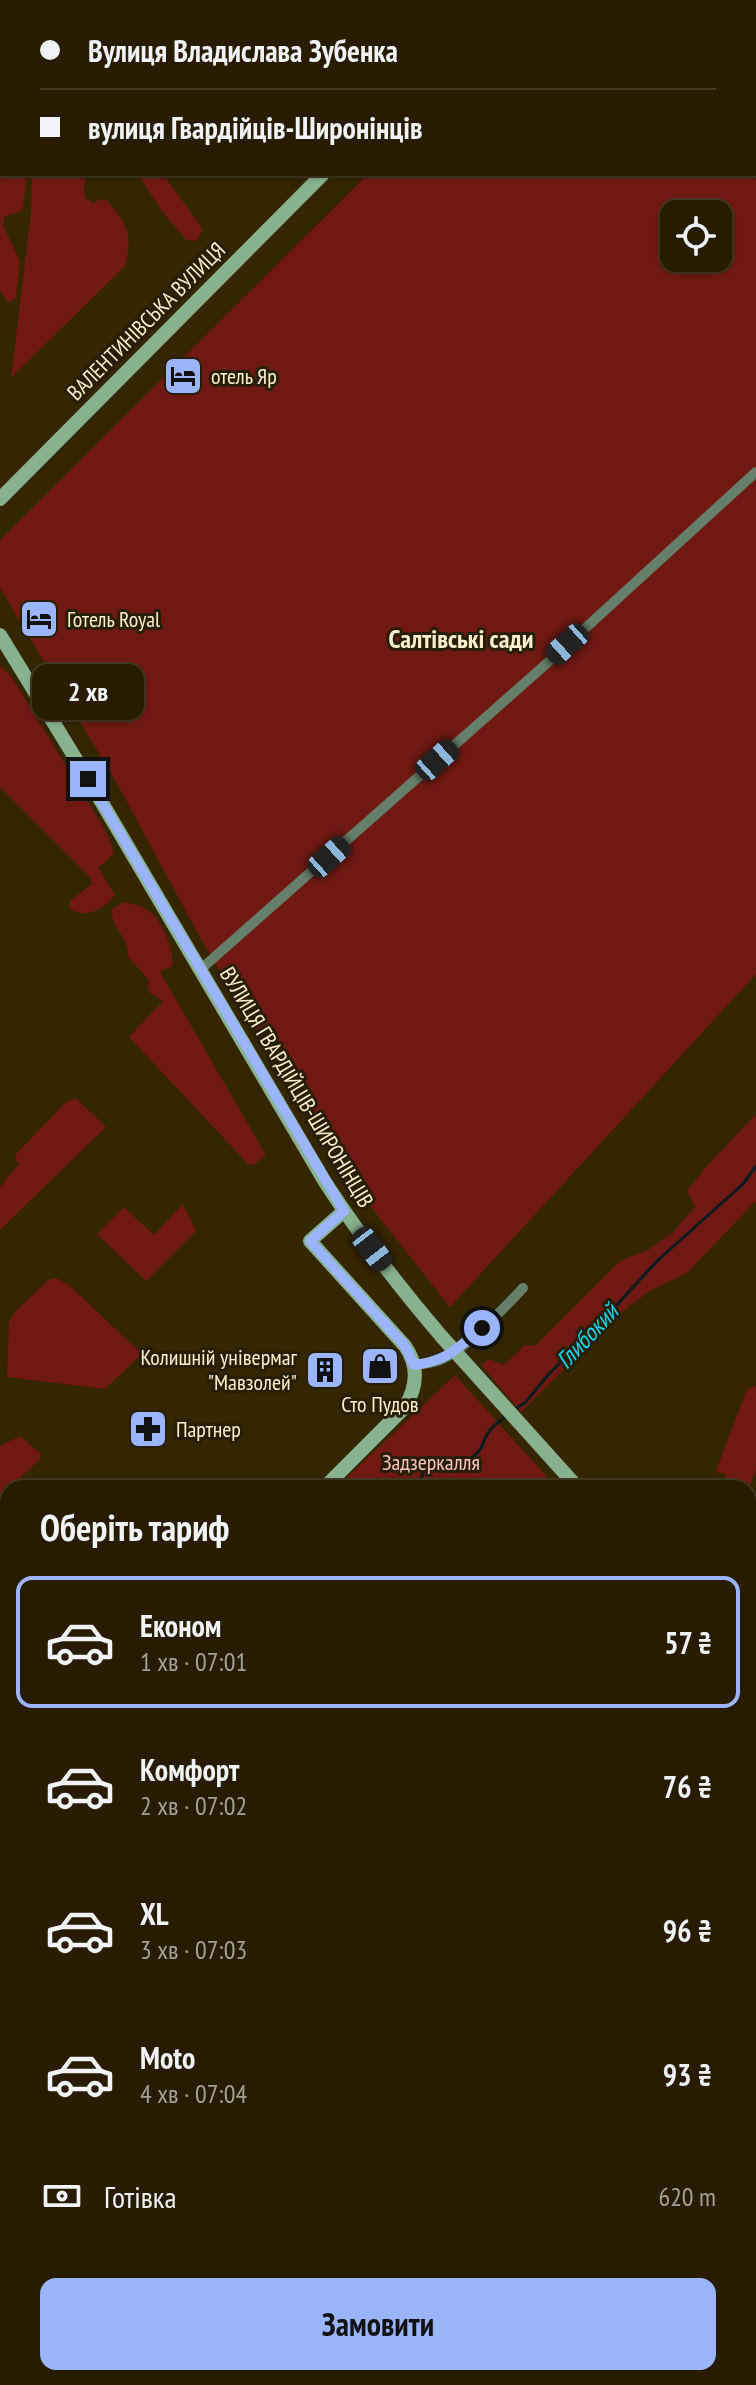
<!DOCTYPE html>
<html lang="uk">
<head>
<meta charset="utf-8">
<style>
  :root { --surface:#271c00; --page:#2f250a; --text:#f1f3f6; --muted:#a4a199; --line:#433a22; --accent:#9bb5fd }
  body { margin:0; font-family:"PT Sans Narrow",sans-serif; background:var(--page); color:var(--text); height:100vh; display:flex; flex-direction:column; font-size:30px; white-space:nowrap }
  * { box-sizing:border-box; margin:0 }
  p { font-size:26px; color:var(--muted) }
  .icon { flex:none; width:44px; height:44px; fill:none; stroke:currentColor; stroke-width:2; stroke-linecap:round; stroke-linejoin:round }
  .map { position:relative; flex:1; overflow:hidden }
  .side { position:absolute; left:0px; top:1480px; width:756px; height:906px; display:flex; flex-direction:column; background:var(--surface); border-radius:24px 24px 0 0; box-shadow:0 2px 6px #0004,0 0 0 2px var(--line) }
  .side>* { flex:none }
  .top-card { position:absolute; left:0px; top:0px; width:756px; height:176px; box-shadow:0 2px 6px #0004,0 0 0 2px var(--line); display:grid; align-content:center; height:176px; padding:0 40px; background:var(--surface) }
  .controls { position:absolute; left:660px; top:200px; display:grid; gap:16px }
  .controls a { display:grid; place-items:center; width:72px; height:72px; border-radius:16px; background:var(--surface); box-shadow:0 2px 6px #0004,0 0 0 2px var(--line); font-size:40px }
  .end { position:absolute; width:36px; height:36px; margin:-18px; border:10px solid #9bb5fd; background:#111; box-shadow:0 0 0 4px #111 }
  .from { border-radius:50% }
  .bubble { position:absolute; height:56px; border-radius:16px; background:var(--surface); box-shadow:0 2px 6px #0004,0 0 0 2px var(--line); font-size:26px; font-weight:700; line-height:56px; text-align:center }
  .car { position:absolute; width:24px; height:48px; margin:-24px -12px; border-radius:10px; box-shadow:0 0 6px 2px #0007; background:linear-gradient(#222 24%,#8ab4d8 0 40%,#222 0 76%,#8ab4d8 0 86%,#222 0) }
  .top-card b { display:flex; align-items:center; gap:28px; height:76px; font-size:30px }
  .top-card b+b { border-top:2px solid var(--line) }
  .top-card i { width:20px; height:20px; background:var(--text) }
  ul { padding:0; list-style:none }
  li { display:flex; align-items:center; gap:24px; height:132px; margin:0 16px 12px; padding:0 24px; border:4px solid transparent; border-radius:16px }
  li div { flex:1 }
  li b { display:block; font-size:30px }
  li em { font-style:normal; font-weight:700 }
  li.active { border-color:var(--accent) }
  li>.icon { width:72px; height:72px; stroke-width:1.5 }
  h2 { padding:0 40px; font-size:36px; line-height:96px }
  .pay { display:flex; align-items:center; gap:20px; height:88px; padding:0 40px; font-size:30px }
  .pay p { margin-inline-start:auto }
  .action { display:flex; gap:16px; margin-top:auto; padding:16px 40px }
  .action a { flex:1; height:92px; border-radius:16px; background:var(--accent); color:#111; font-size:32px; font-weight:700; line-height:92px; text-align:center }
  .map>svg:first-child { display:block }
  .green { fill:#6f1912; fill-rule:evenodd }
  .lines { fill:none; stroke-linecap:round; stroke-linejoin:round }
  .stream { stroke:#071c1f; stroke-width:3 }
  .street { stroke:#667f6a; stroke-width:10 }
  .secondary { stroke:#88b18e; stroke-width:14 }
  .tram { stroke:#e1d3af; stroke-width:2 }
  .secondary-bridge { stroke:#88b18e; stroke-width:14 }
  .route { stroke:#9bb5fd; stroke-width:10 }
  .labels { text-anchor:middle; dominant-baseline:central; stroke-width:6; stroke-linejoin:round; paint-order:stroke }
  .street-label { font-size:22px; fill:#fdefcb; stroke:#261e07 }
  .poi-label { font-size:22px; fill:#fdefcb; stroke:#261e07; text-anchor:start }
  .park-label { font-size:22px; fill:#fdc4ba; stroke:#261e07 }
  .water-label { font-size:24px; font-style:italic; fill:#18d5ec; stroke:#261e07 }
  .quarter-label { font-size:26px; font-weight:bold; fill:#fdefcb; stroke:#261e07 }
</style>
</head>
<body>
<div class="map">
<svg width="756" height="2385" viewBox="0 0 756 2385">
  <rect width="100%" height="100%" fill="#342600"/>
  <!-- green -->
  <path class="green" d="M 2,169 L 2,174 L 27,174 L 23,208 L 20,212 L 5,216 L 3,225 L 20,261 L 16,298 L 8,303 L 0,290 L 0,170 Z
    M 32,174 L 82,174 L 86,180 L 84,188 L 85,198 L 93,203 L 101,199 L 108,201 C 128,227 133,233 125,266 L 11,378 L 31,213 Z
    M 138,174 L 163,174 C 168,182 202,226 202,229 C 202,233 198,238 196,241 L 186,240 L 161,210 Z
    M 368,174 L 752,174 L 756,180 L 756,974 L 450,1307 L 347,1177 L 203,943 L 119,787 L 0,588 L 0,540 ZM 674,214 L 718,214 L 718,258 L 674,258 Z
    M 0,666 L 10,674 L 19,689 L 104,828 L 114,852 L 106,862 L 98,867 L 115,895 C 103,910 87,919 70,909 L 70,901 L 92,884 L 90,877 L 0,787 Z
    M 124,902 C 135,904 147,908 155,916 C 164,928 175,951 172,966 L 160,972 L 266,1155 L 254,1165 L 248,1164 L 129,1037 L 163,1001 L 150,993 L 147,987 L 149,980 L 128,957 C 130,937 110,929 112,909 Z
    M 76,1098 L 106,1127 L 0,1230 L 0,1187 L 19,1164 L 15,1158 L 16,1154 L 66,1102 Z
    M 756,1114 L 756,1201 L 687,1273 L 653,1289 L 629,1306 L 521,1412 L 481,1365 L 489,1359 L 504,1365 L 525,1345 L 535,1346 L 620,1261 L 648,1250 L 673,1232 L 695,1207 L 687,1191 L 706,1167 Z
    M 183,1204 L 196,1231 L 146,1281 L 97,1234 L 124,1207 L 154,1235 Z
    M 56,1278 L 69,1285 L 142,1354 L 105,1389 L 7,1377 L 9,1322 L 15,1312 L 48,1280 Z
    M 455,1375 L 557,1488 L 324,1488 L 342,1482 Z
    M 756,1386 L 756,1469 L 748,1491 L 748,1488 L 721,1488 L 726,1475 L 716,1471 L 747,1389 Z
    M 20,1436 L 41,1454 L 40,1459 L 10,1488 L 8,1488 L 0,1499 L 0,1446 Z
    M 752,1510 L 756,1512 L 756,1569 L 748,1566 L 748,1520 Z
    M 8,1846 L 8,1938 L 0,1942 L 0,1853 Z
    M 0,2101 L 8,2113 L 8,2145 L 0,2130 Z"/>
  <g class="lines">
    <!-- stream -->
    <path class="stream" d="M 514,1410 L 526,1402 L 547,1376 L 614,1308 L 657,1261 L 743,1184 L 756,1166
      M 420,1488 C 424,1444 445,1471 467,1460 C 486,1450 480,1443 490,1430 C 493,1425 501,1421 505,1417"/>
    <!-- street -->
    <path class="street" d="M 201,969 L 545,665 L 756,472
      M 414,1365 C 423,1364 432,1363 440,1360 C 464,1351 505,1307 523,1288
      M 748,2079 L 756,2075
      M 748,2224 L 756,2220
      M 748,2354 L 756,2371
      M 406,2378 L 410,2385
      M 753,2385 L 756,2383"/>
    <!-- secondary -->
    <path class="secondary" d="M 663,0 L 664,2
      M 495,2 L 497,0
      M 754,142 L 756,145
      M 0,499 L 323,174
      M 0,635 L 88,779 L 325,1182 C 360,1236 400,1288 442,1337
      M 324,1488 L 405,1407 C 417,1387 419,1366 405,1346 L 310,1241 L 344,1211
      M 748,1679 L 756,1688
      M 0,1813 L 8,1805
      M 748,1918 L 756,1913
      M 64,2385 L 71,2378"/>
    <!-- tram -->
    <path class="tram" d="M 691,0 L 692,2
      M 754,96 L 756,99"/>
    <!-- secondary-bridge -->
    <path class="secondary-bridge" d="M 442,1337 L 578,1488"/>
  </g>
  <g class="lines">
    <!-- route -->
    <path class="route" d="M 88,779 L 344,1211 L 310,1241 L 405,1346 L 414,1365 C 448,1361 457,1348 482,1328"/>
  </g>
  <!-- icons -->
  <defs>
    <g id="hotel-square" transform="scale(2)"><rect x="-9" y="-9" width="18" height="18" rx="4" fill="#9bb5fd" stroke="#261e07"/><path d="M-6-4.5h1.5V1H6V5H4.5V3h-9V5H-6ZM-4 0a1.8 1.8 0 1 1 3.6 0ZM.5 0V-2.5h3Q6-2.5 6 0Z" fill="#111"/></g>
    <g id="shop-square" transform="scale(2)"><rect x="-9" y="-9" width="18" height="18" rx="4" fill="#9bb5fd" stroke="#261e07"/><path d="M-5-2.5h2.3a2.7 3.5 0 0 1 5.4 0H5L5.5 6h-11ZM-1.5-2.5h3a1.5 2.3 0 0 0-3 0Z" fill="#111"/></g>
    <g id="building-square" transform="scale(2)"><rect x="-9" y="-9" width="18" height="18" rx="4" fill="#9bb5fd" stroke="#261e07"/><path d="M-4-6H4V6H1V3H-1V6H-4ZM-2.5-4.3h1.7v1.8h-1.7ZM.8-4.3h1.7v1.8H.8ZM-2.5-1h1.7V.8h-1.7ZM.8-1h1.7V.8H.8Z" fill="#111"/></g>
    <g id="pharmacy-square" transform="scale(2)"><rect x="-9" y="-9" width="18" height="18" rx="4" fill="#9bb5fd" stroke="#261e07"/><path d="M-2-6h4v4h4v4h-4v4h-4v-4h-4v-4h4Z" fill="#111"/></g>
  </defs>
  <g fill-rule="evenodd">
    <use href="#hotel-square" x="183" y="376"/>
    <use href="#hotel-square" x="39" y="619"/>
    <use href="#shop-square" x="380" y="1366"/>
    <use href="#building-square" x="325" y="1370"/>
    <use href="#pharmacy-square" x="148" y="1429"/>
  </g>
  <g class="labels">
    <!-- street labels -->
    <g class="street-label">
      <text transform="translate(146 321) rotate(-45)">ВАЛЕНТИНІВСЬКА ВУЛИЦЯ</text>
      <text transform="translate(297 1087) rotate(59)">ВУЛИЦЯ ГВАРДІЙЦІВ-ШИРОНІНЦІВ</text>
    </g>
    <!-- poi labels -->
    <g class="poi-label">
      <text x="211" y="376">отель Яр</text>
      <text x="67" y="619">Готель Royal</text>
      <text x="297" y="1357" text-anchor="end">Колишній універмаг<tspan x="297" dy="25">"Мавзолей"</tspan></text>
      <text x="380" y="1404" text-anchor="middle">Сто Пудов</text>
      <text x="176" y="1429">Партнер</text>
    </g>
    <!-- park labels -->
    <g class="park-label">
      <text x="431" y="1462">Задзеркалля</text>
    </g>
    <!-- water labels -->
    <g class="water-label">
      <text transform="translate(587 1336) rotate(-47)">Глибокий</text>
    </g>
    <!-- quarter labels -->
    <g class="quarter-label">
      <text x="461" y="638">Салтівські сади</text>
    </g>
  </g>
</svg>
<div class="controls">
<a><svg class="icon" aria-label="locate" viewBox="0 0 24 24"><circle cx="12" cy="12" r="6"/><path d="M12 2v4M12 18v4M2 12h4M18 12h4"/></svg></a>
</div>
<i class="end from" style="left:482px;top:1328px"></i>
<i class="end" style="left:88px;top:779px"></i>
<div class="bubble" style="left:32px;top:664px;width:112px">2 хв</div>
<i class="car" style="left:567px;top:644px;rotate:228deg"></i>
<i class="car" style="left:437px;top:760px;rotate:48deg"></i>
<i class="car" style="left:329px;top:857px;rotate:48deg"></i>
<i class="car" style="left:372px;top:1249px;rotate:142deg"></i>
<div class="top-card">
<b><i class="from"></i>Вулиця Владислава Зубенка</b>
<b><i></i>вулиця Гвардійців-Широнінців</b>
</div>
<section class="side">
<h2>Оберіть тариф</h2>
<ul>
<li class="active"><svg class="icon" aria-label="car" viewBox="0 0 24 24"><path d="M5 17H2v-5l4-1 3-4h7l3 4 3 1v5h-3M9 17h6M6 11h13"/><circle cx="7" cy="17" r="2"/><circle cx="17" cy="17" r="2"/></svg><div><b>Економ</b><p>1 хв · 07:01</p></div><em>57 ₴</em></li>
<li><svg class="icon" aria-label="car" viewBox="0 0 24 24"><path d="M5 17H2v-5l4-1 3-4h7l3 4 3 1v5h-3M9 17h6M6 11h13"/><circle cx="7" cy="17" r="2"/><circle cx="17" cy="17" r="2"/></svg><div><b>Комфорт</b><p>2 хв · 07:02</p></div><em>76 ₴</em></li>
<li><svg class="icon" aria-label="car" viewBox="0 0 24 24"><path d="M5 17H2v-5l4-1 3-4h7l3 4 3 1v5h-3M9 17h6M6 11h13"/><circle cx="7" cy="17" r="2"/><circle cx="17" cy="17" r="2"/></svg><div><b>XL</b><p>3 хв · 07:03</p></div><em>96 ₴</em></li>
<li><svg class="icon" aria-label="car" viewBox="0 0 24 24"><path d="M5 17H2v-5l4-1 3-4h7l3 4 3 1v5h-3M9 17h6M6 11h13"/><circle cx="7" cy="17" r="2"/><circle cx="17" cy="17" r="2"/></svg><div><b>Moto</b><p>4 хв · 07:04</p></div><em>93 ₴</em></li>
</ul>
<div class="pay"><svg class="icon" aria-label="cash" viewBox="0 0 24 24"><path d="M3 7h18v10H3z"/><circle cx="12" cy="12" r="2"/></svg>Готівка<p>620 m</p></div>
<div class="action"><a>Замовити</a></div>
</section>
</div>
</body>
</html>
